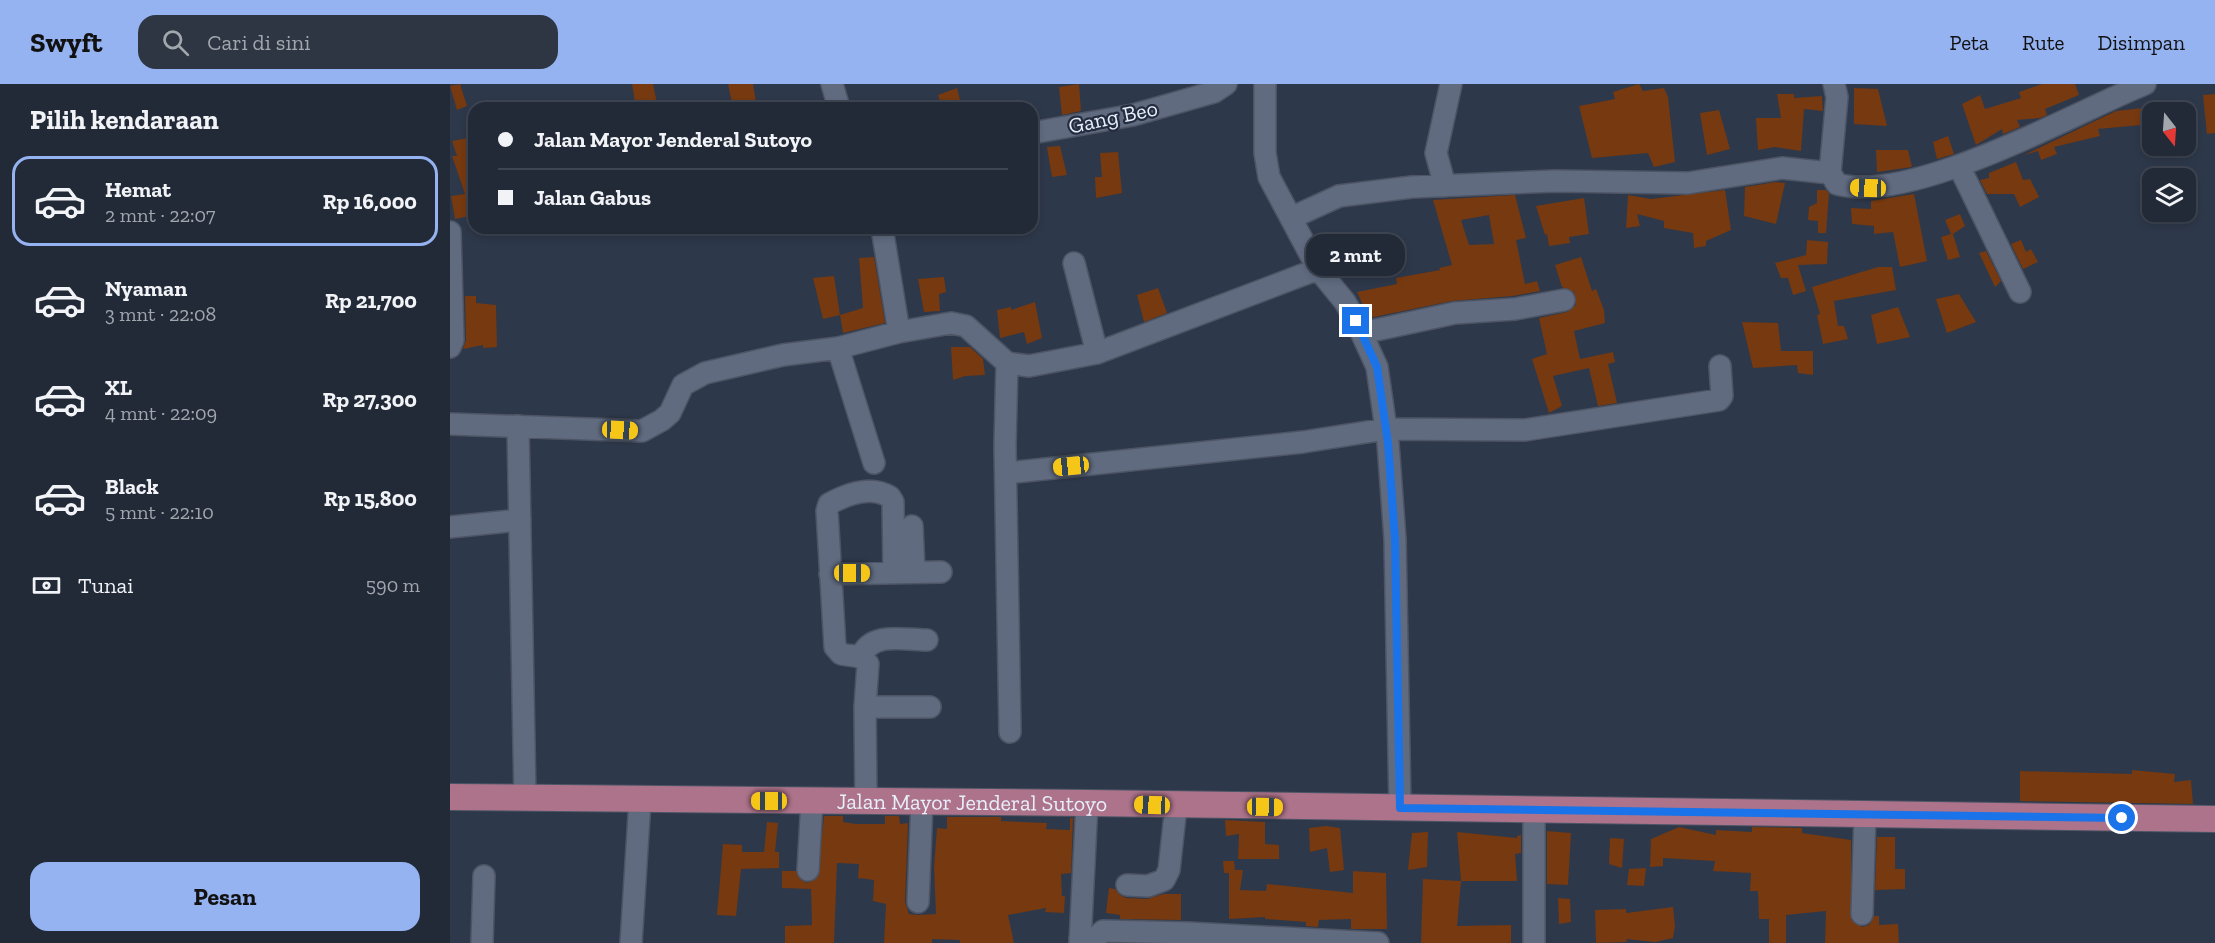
<!DOCTYPE html>
<html lang="id">
<head>
<meta charset="utf-8">
<style>
  :root { --surface:#222a38; --page:#2e3643; --text:#f1f3f6; --muted:#a2a7ae; --line:#3f4653; --accent:#95b2f1 }
  body { margin:0; font-family:"Zilla Slab",serif; background:var(--page); color:var(--text); height:100vh; display:flex; flex-direction:column; font-size:22px; white-space:nowrap }
  * { box-sizing:border-box; margin:0 }
  p { font-size:20px; color:var(--muted) }
  .icon { flex:none; width:33px; height:33px; fill:none; stroke:currentColor; stroke-width:2; stroke-linecap:round; stroke-linejoin:round }
  .map { position:relative; flex:1; overflow:hidden }
  .panel { display:flex; flex-direction:column; background:var(--surface); width:450px }
  .panel>* { flex:none }
  .guide { position:absolute; left:18px; top:18px; width:570px; height:132px; border-radius:18px; box-shadow:0 3px 9px #0003,0 0 0 2px var(--line); display:grid; align-content:center; height:132px; padding:0 30px; background:var(--surface) }
  .needle { width:39px; rotate:163deg }
  .buttons { position:absolute; left:1692px; top:18px; display:grid; gap:12px }
  .buttons a { display:grid; place-items:center; width:54px; height:54px; border-radius:12px; background:var(--surface); box-shadow:0 3px 9px #0003,0 0 0 2px var(--line); font-size:30px }
  .end { position:absolute; width:27px; height:27px; margin:-14px; border:8px solid #1a73e8; background:#fff; box-shadow:0 0 0 3px #fff }
  .from { border-radius:50% }
  .bubble { position:absolute; height:42px; border-radius:18px; background:var(--surface); box-shadow:0 3px 9px #0003,0 0 0 2px var(--line); font-size:20px; font-weight:700; line-height:42px; text-align:center }
  .car { position:absolute; width:18px; height:36px; margin:-18px -9px; border-radius:8px; box-shadow:0 0 4px 2px #0007; background:linear-gradient(#f5c518 24%,#345 0 40%,#f5c518 0 76%,#345 0 86%,#f5c518 0) }
  .guide b { display:flex; align-items:center; gap:21px; height:57px; font-size:22px }
  .guide b+b { border-top:2px solid var(--line) }
  .guide i { width:15px; height:15px; background:var(--text) }
  ul { padding:0; list-style:none }
  li { display:flex; align-items:center; gap:18px; height:90px; margin:0 12px 9px; padding:0 18px; border:3px solid transparent; border-radius:18px }
  li div { flex:1 }
  li b { display:block; font-size:22px }
  li em { font-style:normal; font-weight:700 }
  li.selected { border-color:var(--accent) }
  li>.icon { width:54px; height:54px; stroke-width:1.5 }
  h2 { padding:0 30px; font-size:27px; line-height:72px }
  .pay { display:flex; align-items:center; gap:15px; height:66px; padding:0 30px; font-size:22px }
  .pay p { margin-inline-start:auto }
  .cta { display:flex; gap:12px; margin-top:auto; padding:12px 30px }
  .cta a { flex:1; height:69px; border-radius:18px; background:var(--accent); color:#111; font-size:24px; font-weight:700; line-height:69px; text-align:center }
  header { display:flex; align-items:center; gap:36px; box-sizing:border-box; height:84px; padding:0 30px; background:var(--accent); color:#111 }
  header strong { font-size:28px }
  nav { display:flex; gap:33px; margin-inline-start:auto; font-size:21px }
  .search { width:420px; height:54px; background:var(--page); display:flex; align-items:center; gap:15px; box-sizing:border-box; padding:0 21px; border-radius:18px; color:var(--muted); font-size:22px }
  main { display:flex; flex:1; min-height:0 }
  .map>svg:first-child { display:block }
  .building { fill:#763910; fill-rule:evenodd }
  .lines { fill:none; stroke-linecap:round; stroke-linejoin:round }
  .minor-casing { stroke:#4d5565; stroke-width:24 }
  .major-casing { stroke:#4d5565; stroke-width:28 }
  .minor { stroke:#606b80; stroke-width:21 }
  .major { stroke:#ac738a; stroke-width:26 }
  .route { stroke:#1a73e8; stroke-width:8 }
  .labels { text-anchor:middle; dominant-baseline:central; stroke-width:4.5; stroke-linejoin:round; paint-order:stroke }
  .street-label { font-size:22px; fill:#e8effb; stroke:#242d40 }
</style>
</head>
<body>
<header>
<strong>Swyft</strong>
<div class="search"><svg class="icon" aria-label="search" viewBox="0 0 24 24"><circle cx="10" cy="10" r="6"/><path d="M15 15l6 6"/></svg>Cari di sini</div>
<nav><a>Peta</a><a>Rute</a><a>Disimpan</a></nav>
</header>
<main>
<section class="panel">
<h2>Pilih kendaraan</h2>
<ul>
<li class="selected"><svg class="icon" aria-label="car" viewBox="0 0 24 24"><path d="M5 17H2v-5l4-1 3-4h7l3 4 3 1v5h-3M9 17h6M6 11h13"/><circle cx="7" cy="17" r="2"/><circle cx="17" cy="17" r="2"/></svg><div><b>Hemat</b><p>2 mnt · 22:07</p></div><em>Rp 16,000</em></li>
<li><svg class="icon" aria-label="car" viewBox="0 0 24 24"><path d="M5 17H2v-5l4-1 3-4h7l3 4 3 1v5h-3M9 17h6M6 11h13"/><circle cx="7" cy="17" r="2"/><circle cx="17" cy="17" r="2"/></svg><div><b>Nyaman</b><p>3 mnt · 22:08</p></div><em>Rp 21,700</em></li>
<li><svg class="icon" aria-label="car" viewBox="0 0 24 24"><path d="M5 17H2v-5l4-1 3-4h7l3 4 3 1v5h-3M9 17h6M6 11h13"/><circle cx="7" cy="17" r="2"/><circle cx="17" cy="17" r="2"/></svg><div><b>XL</b><p>4 mnt · 22:09</p></div><em>Rp 27,300</em></li>
<li><svg class="icon" aria-label="car" viewBox="0 0 24 24"><path d="M5 17H2v-5l4-1 3-4h7l3 4 3 1v5h-3M9 17h6M6 11h13"/><circle cx="7" cy="17" r="2"/><circle cx="17" cy="17" r="2"/></svg><div><b>Black</b><p>5 mnt · 22:10</p></div><em>Rp 15,800</em></li>
</ul>
<div class="pay"><svg class="icon" aria-label="cash" viewBox="0 0 24 24"><path d="M3 7h18v10H3z"/><circle cx="12" cy="12" r="2"/></svg>Tunai<p>590 m</p></div>
<div class="cta"><a>Pesan</a></div>
</section>
<div class="map">
<svg width="1765" height="859" viewBox="0 0 1765 859">
  <rect width="100%" height="100%" fill="#2d384a"/>
  <!-- building -->
  <path class="building" d="M 10,0 L 17,22 L 7,26 L 0,2 Z
    M 182,0 L 203,0 L 208,24 L 186,24 Z
    M 278,0 L 303,0 L 307,24 L 283,24 Z
    M 629,0 L 631,27 L 612,31 L 609,3 Z
    M 1189,0 L 1193,7 L 1214,4 L 1218,13 L 1225,78 L 1204,83 L 1198,69 L 1142,74 L 1129,22 L 1165,15 L 1163,8 Z
    M 1592,0 L 1625,0 L 1629,11 L 1595,25 L 1597,31 L 1590,34 L 1567,36 L 1570,43 L 1553,50 L 1552,45 L 1526,61 L 1512,20 L 1530,11 L 1535,25 L 1571,14 L 1569,8 Z
    M 507,4 L 512,24 L 492,24 L 488,11 Z
    M 1404,4 L 1428,5 L 1437,42 L 1404,40 Z
    M 1327,10 L 1344,10 L 1344,14 L 1372,12 L 1373,27 L 1354,25 L 1351,67 L 1325,63 L 1308,66 L 1306,34 L 1331,34 Z
    M 1765,10 L 1765,49 L 1757,50 L 1753,11 Z
    M 1702,23 L 1702,56 L 1691,56 L 1691,41 L 1648,45 L 1650,52 L 1604,63 L 1607,70 L 1591,76 L 1588,67 L 1574,71 L 1666,27 Z
    M 1269,26 L 1280,65 L 1257,71 L 1250,29 Z
    M 1498,52 L 1504,70 L 1487,75 L 1483,58 Z
    M 24,53 L 24,131 L 5,135 L 1,112 L 15,110 L 2,72 L 7,72 L 2,57 Z
    M 610,62 L 617,91 L 602,93 L 597,63 Z
    M 1426,66 L 1458,66 L 1462,83 L 1427,88 Z
    M 668,68 L 672,109 L 646,114 L 645,93 L 652,93 L 650,69 Z
    M 1566,78 L 1573,96 L 1580,95 L 1589,113 L 1570,123 L 1564,110 L 1537,110 L 1530,96 L 1539,94 L 1539,89 Z
    M 1326,98 L 1335,99 L 1326,140 L 1294,132 L 1295,103 Z
    M 1275,106 L 1281,146 L 1256,157 L 1256,162 L 1244,164 L 1243,149 L 1214,144 L 1214,137 L 1187,130 L 1190,142 L 1176,144 L 1178,111 L 1201,115 Z
    M 1367,106 L 1376,106 L 1379,109 L 1376,149 L 1368,149 L 1368,137 L 1358,136 L 1359,123 L 1367,119 Z
    M 1464,110 L 1477,177 L 1450,183 L 1443,148 L 1424,150 L 1424,142 L 1402,140 L 1401,124 L 1421,125 L 1421,117 Z
    M 1065,111 L 1076,154 L 1066,156 L 1075,200 L 1087,197 L 1090,207 L 1063,212 L 1002,217 L 919,234 L 907,208 L 947,200 L 946,194 L 990,186 L 989,184 L 1002,181 L 983,116 ZM 1039,131 L 1044,160 L 1019,161 L 1011,136 Z
    M 1134,114 L 1139,150 L 1119,153 L 1120,159 L 1099,162 L 1097,150 L 1095,151 L 1086,122 Z
    M 1510,130 L 1515,142 L 1503,150 L 1510,173 L 1498,176 L 1491,153 L 1501,150 L 1495,136 Z
    M 1357,156 L 1378,158 L 1377,180 L 1348,181 L 1356,207 L 1343,211 L 1338,194 L 1331,194 L 1325,179 L 1356,171 Z
    M 1571,156 L 1576,168 L 1581,165 L 1588,178 L 1573,185 L 1561,160 Z
    M 1536,167 L 1551,197 L 1545,203 L 1529,169 Z
    M 424,173 L 435,239 L 393,249 L 390,231 L 413,224 L 409,174 Z
    M 1131,173 L 1142,207 L 1146,205 L 1154,226 L 1155,239 L 1124,247 L 1130,275 L 1163,268 L 1165,278 L 1158,280 L 1167,319 L 1148,322 L 1139,284 L 1103,292 L 1112,322 L 1099,329 L 1082,275 L 1097,270 L 1089,234 L 1117,228 L 1126,221 L 1124,208 L 1112,203 L 1105,181 Z
    M 1428,183 L 1442,183 L 1446,206 L 1384,217 L 1388,242 L 1394,242 L 1398,255 L 1373,260 L 1367,231 L 1370,230 L 1362,203 Z
    M 384,192 L 390,231 L 373,235 L 363,194 Z
    M 494,193 L 496,208 L 489,210 L 490,227 L 474,228 L 468,195 Z
    M 708,204 L 717,229 L 694,238 L 687,211 Z
    M 1509,210 L 1526,238 L 1497,249 L 1486,215 Z
    M 15,212 L 26,212 L 26,219 L 46,221 L 47,263 L 33,264 L 33,261 L 13,265 L 16,256 Z
    M 585,218 L 592,254 L 577,260 L 574,248 L 550,254 L 547,226 L 561,223 L 561,226 Z
    M 1448,223 L 1460,253 L 1427,260 L 1421,231 Z
    M 1292,238 L 1328,239 L 1331,267 L 1363,267 L 1363,291 L 1348,289 L 1347,281 L 1303,284 Z
    M 501,263 L 520,263 L 533,275 L 535,291 L 515,292 L 503,296 Z
    M 1682,686 L 1725,690 L 1724,698 L 1741,696 L 1743,720 L 1570,717 L 1570,687 L 1682,690 Z
    M 374,732 L 393,732 L 393,738 L 406,740 L 435,740 L 435,732 L 449,732 L 450,740 L 458,739 L 455,818 L 459,830 L 468,831 L 486,830 L 484,783 L 487,744 L 497,745 L 497,733 L 551,733 L 551,737 L 597,739 L 596,745 L 620,746 L 620,734 L 623,734 L 621,789 L 611,790 L 612,812 L 615,812 L 614,829 L 595,828 L 596,824 L 558,831 L 564,859 L 510,859 L 510,856 L 482,855 L 482,859 L 434,859 L 436,820 L 423,817 L 424,796 L 408,794 L 409,780 L 387,779 L 384,859 L 335,859 L 335,842 L 362,841 L 361,805 L 332,804 L 332,787 L 346,787 L 351,796 L 357,799 L 368,793 Z
    M 775,736 L 815,738 L 815,760 L 829,761 L 829,775 L 788,775 L 789,750 L 776,752 Z
    M 317,738 L 328,739 L 325,768 L 329,768 L 329,784 L 291,785 L 286,832 L 267,831 L 273,760 L 292,761 L 292,768 L 314,768 Z
    M 876,742 L 890,744 L 894,786 L 880,788 L 877,764 L 860,768 L 859,744 Z
    M 1229,743 L 1266,751 L 1266,746 L 1302,748 L 1302,743 L 1352,744 L 1352,749 L 1401,756 L 1401,835 L 1412,843 L 1419,841 L 1424,832 L 1429,832 L 1429,841 L 1448,840 L 1449,859 L 1375,859 L 1376,827 L 1336,831 L 1336,859 L 1319,859 L 1319,835 L 1309,835 L 1308,807 L 1300,807 L 1301,789 L 1263,787 L 1265,777 L 1213,774 L 1213,782 L 1200,783 L 1201,755 Z
    M 1097,747 L 1121,749 L 1118,801 L 1097,800 Z
    M 978,748 L 977,783 L 958,786 L 962,749 Z
    M 1007,748 L 1067,754 L 1067,752 L 1071,751 L 1071,769 L 1065,770 L 1067,797 L 1011,797 Z
    M 1427,753 L 1445,753 L 1445,785 L 1455,785 L 1455,805 L 1425,806 Z
    M 1160,754 L 1174,755 L 1172,784 L 1159,780 Z
    M 773,777 L 784,777 L 785,786 L 793,786 L 790,806 L 816,807 L 817,800 L 903,809 L 903,787 L 936,789 L 937,845 L 901,845 L 901,835 L 869,836 L 868,843 L 856,842 L 856,838 L 815,835 L 815,833 L 779,835 L 779,789 L 774,789 Z
    M 1196,784 L 1194,802 L 1177,801 L 1179,785 Z
    M 973,795 L 1011,797 L 1007,842 L 1061,841 L 1061,859 L 971,859 Z
    M 659,804 L 665,805 L 670,811 L 676,814 L 697,815 L 713,810 L 731,810 L 731,836 L 670,835 L 670,831 L 656,829 Z
    M 1108,814 L 1120,815 L 1121,838 L 1109,840 Z
    M 1223,823 L 1225,842 L 1223,854 L 1205,858 L 1176,855 L 1177,858 L 1146,859 L 1145,826 L 1176,825 L 1176,829 Z"/>
  <g class="lines">
    <!-- minor casing -->
    <g class="minor-casing">
      <path id="minor" d="M 382,0 L 389,24
        M 815,0 L 815,69 L 819,93 L 868,185 L 895,218 L 906,237 L 927,283 L 938,359 L 945,455 L 950,724
        M 1384,0 L 1387,13 L 1380,89 L 1387,100 C 1462,121 1621,30 1695,0
        M 582,49 L 683,31 L 764,8 L 776,0
        M 1509,82 L 1570,208
        M 995,102 L 986,69 L 1001,0
        M 841,134 L 889,112 L 962,103 L 1105,97 L 1238,99 L 1332,84 L 1380,89
        M 432,144 L 449,248
        M 0,148 L 3,256 L 0,263
        M 624,179 L 647,269
        M 912,249 L 1005,229 L 1065,225 L 1114,216
        M 388,264 L 424,379
        M 557,279 L 555,361 L 560,648
        M 0,340 L 192,347 L 212,336 L 220,329 L 233,301 L 255,289 L 333,271 L 388,264 L 449,248 L 501,239 L 516,242 L 557,279 L 579,282 L 647,269 L 868,185
        M 68,342 L 75,714
        M 556,389 L 853,358 L 936,345 L 1075,346 L 1269,316 L 1272,312 L 1270,282
        M 462,442 L 464,487
        M 0,443 L 70,436
        M 380,490 L 491,488
        M 411,573 C 421,547 454,556 477,556
        M 415,623 L 480,623
        M 416,717 L 415,623 L 418,580 L 411,573 L 391,570 L 385,563 L 377,427 L 379,420 C 397,410 421,401 440,413 L 443,418 L 444,489
        M 1084,726 L 1084,859
        M 358,786 L 362,717
        M 677,801 L 698,802 L 714,796 L 719,786 L 726,722
        M 468,818 L 472,717
        M 1412,830 L 1415,730
        M 630,854 L 644,856 L 653,847 L 738,849 L 928,859
        M 32,859 L 34,792
        M 181,859 L 190,716
        M 630,859 L 637,719"/>
    </g>
    <!-- major casing -->
    <g class="major-casing">
      <g id="major">
        <path id="s1" d="M 0,713 L 639,719 L 1765,735"/>
      </g>
    </g>
    <!-- minor -->
    <use href="#minor" class="minor"/>
    <!-- major -->
    <use href="#major" class="major"/>
  </g>
  <g class="lines">
    <!-- route -->
    <path class="route" d="M 906,237 L 927,283 L 938,359 L 945,455 L 950,724 L 1672,734"/>
  </g>
  <g class="labels">
    <!-- street labels -->
    <g class="street-label">
      <text transform="translate(663 33) rotate(-12)">Gang Beo</text>
      <text stroke="none"><textPath href="#s1" startOffset="522">Jalan Mayor Jenderal Sutoyo</textPath></text>
    </g>
  </g>
</svg>
<div class="buttons">
<a><svg class="needle" viewBox="-14 -14 28 28"><path d="M0-13l5 13h-10z" fill="#e53935"/><path d="M0 13l5-13h-10z" fill="#a2a7ae"/></svg></a>
<a><svg class="icon" aria-label="layers" viewBox="0 0 24 24"><path d="M12 4l9 5-9 5-9-5zM3 14l9 5 9-5"/></svg></a>
</div>
<i class="end from" style="left:1672px;top:734px"></i>
<i class="end" style="left:906px;top:237px"></i>
<div class="bubble" style="left:856px;top:150px;width:99px">2 mnt</div>
<i class="car" style="left:1418px;top:104px;rotate:272deg"></i>
<i class="car" style="left:170px;top:346px;rotate:93deg"></i>
<i class="car" style="left:621px;top:382px;rotate:264deg"></i>
<i class="car" style="left:402px;top:489px;rotate:90deg"></i>
<i class="car" style="left:319px;top:717px;rotate:270deg"></i>
<i class="car" style="left:702px;top:721px;rotate:272deg"></i>
<i class="car" style="left:815px;top:723px;rotate:91deg"></i>
<div class="guide">
<b><i class="from"></i>Jalan Mayor Jenderal Sutoyo</b>
<b><i></i>Jalan Gabus</b>
</div>
</div>
</main>
</body>
</html>
